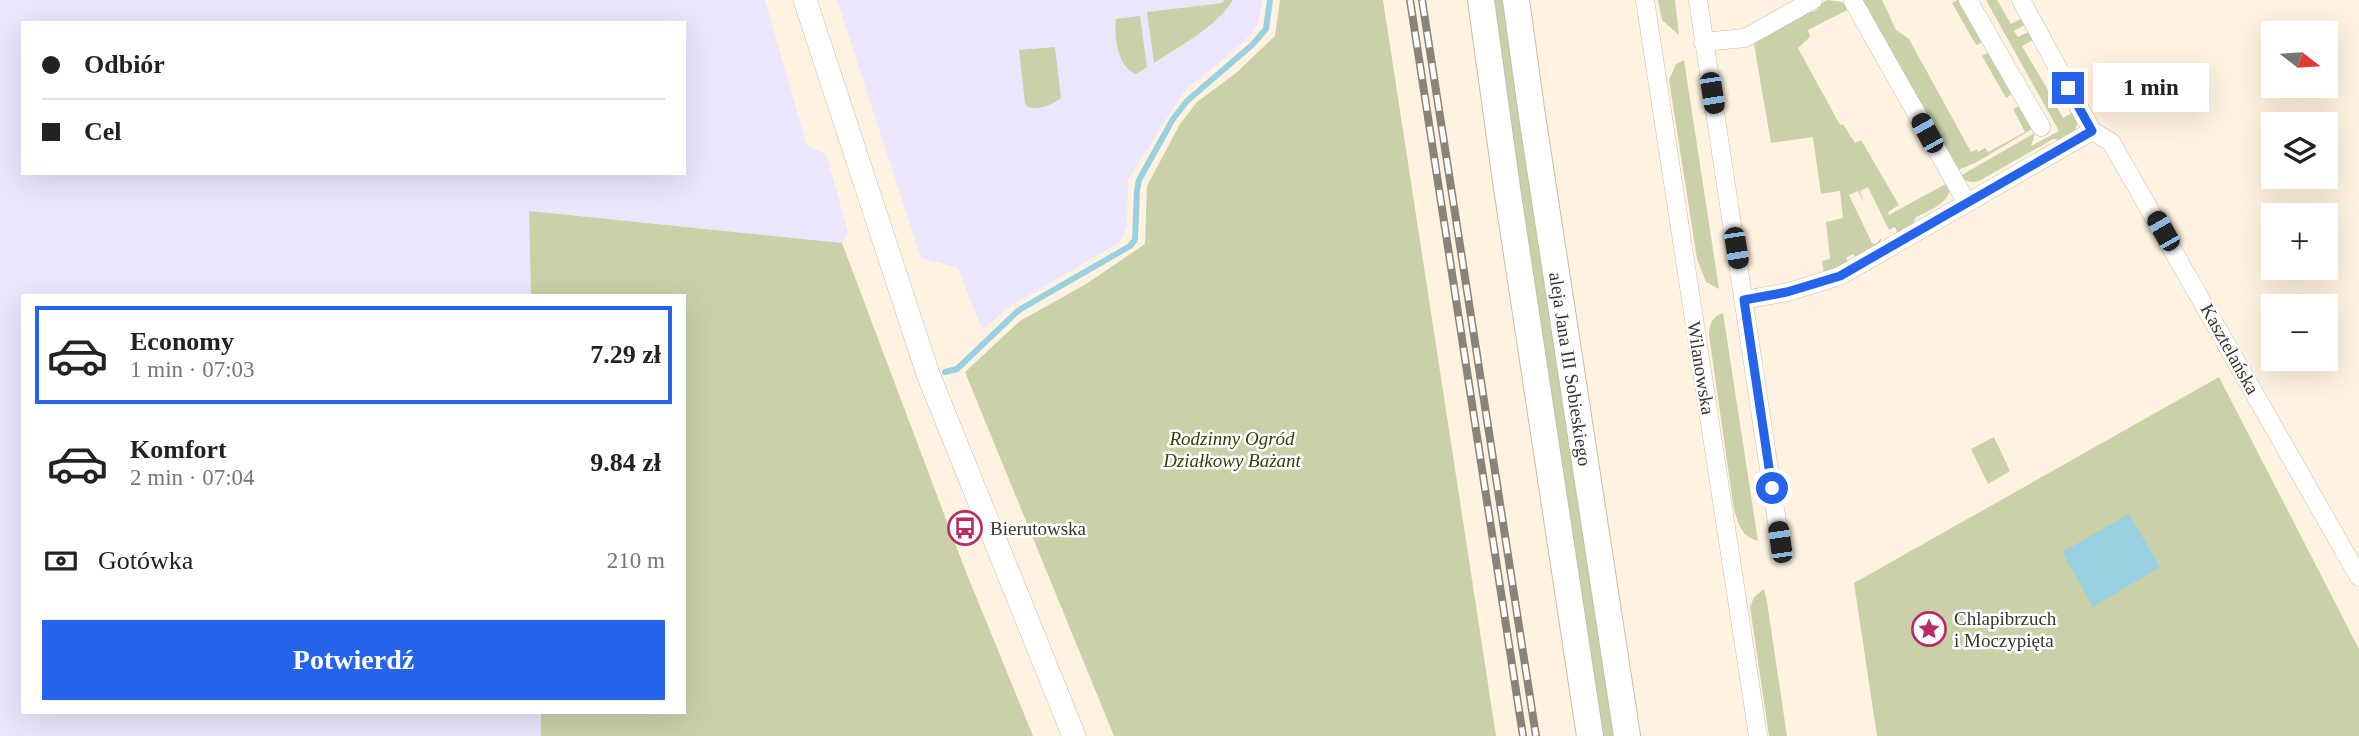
<!DOCTYPE html>
<html lang="pl">
<head>
<meta charset="utf-8">
<style>
  :root { --surface:#fff; --page:#f2f2f2; --text:#222; --muted:#767676; --line:#e0e0e0; --accent:#2563eb }
  body { margin:0; font-family:"Times New Roman",serif; background:var(--page); color:var(--text); height:100vh; display:flex; flex-direction:column; font-size:26px; white-space:nowrap }
  * { box-sizing:border-box; margin:0 }
  p { font-size:23px; color:var(--muted) }
  .icon { flex:none; width:38px; height:38px; fill:none; stroke:currentColor; stroke-width:2; stroke-linecap:round; stroke-linejoin:round }
  .map { position:relative; flex:1; overflow:hidden }
  .side { position:absolute; left:21px; top:294px; width:665px; height:420px; display:flex; flex-direction:column; background:var(--surface); border-radius:0px; box-shadow:0 7px 28px #0002 }
  .side>* { flex:none }
  .hud { position:absolute; left:21px; top:21px; width:665px; height:154px; border-radius:0px; box-shadow:0 7px 28px #0002; display:grid; align-content:center; height:154px; padding:0 21px; background:var(--surface) }
  .needle { width:46px; rotate:107deg }
  .controls { position:absolute; left:2261px; top:21px; display:grid; gap:14px }
  .controls a { display:grid; place-items:center; width:77px; height:77px; border-radius:0px; background:var(--surface); box-shadow:0 7px 28px #0002; font-size:35px }
  .end { position:absolute; width:32px; height:32px; margin:-16px; border:9px solid #2563eb; background:#fff; box-shadow:0 0 0 4px #fff }
  .from { border-radius:50% }
  .bubble { position:absolute; height:49px; border-radius:0px; background:var(--surface); box-shadow:0 7px 28px #0002; font-size:23px; font-weight:600; line-height:49px; text-align:center }
  .car { position:absolute; width:21px; height:42px; margin:-21px -10px; border-radius:9px; box-shadow:0 0 5px 2px #0007; background:linear-gradient(#222 24%,#8ab4d8 0 40%,#222 0 76%,#8ab4d8 0 86%,#222 0) }
  .hud b { display:flex; align-items:center; gap:24px; height:66px; font-size:26px }
  .hud b+b { border-top:2px solid var(--line) }
  .hud i { width:18px; height:18px; background:var(--text) }
  ul { padding:12px 0 0; list-style:none }
  li { display:flex; align-items:center; gap:21px; height:98px; margin:0 14px 10px; padding:0 7px; border:4px solid transparent; border-radius:0px }
  li div { flex:1 }
  li b { display:block; font-size:26px }
  li em { font-style:normal; font-weight:600 }
  li.active { border-color:var(--accent) }
  li>.icon { width:63px; height:63px; stroke-width:1.5 }
  .pay { display:flex; align-items:center; gap:18px; height:77px; padding:0 21px; font-size:26px }
  .pay p { margin-inline-start:auto }
  .primary-button { display:flex; gap:14px; margin-top:auto; padding:14px 21px }
  .primary-button a { flex:1; height:80px; border-radius:0px; background:var(--accent); color:#fff; font-size:28px; font-weight:600; line-height:80px; text-align:center }
  .map>svg:first-child { display:block }
  .industrial { fill:#ebe6fc; fill-rule:evenodd }
  .green { fill:#cad1a8 }
  .water { fill:#99d1e2 }
  .lines { fill:none; stroke-linecap:round; stroke-linejoin:round }
  .stream { stroke:#99d1e2; stroke-width:6 }
  .minor-casing { stroke:#c8bcab; stroke-width:19 }
  .tertiary-casing { stroke:#c8bcab; stroke-width:24 }
  .secondary-casing { stroke:#c8bcab; stroke-width:28 }
  .minor { stroke:#fff; stroke-width:18 }
  .tertiary { stroke:#fff; stroke-width:23 }
  .secondary { stroke:#fff; stroke-width:26 }
  .rail-casing { stroke:#8b8378; stroke-width:8 }
  .rail { stroke:#fff; stroke-width:5; stroke-dasharray:16; stroke-linecap:butt }
  .route { stroke:#2563eb; stroke-width:9 }
  .labels { text-anchor:middle; dominant-baseline:central; stroke-width:5; stroke-linejoin:round; paint-order:stroke }
  .street-label { font-size:19px; fill:#3a352f; stroke:#fff }
  .park-label { font-size:19px; font-style:italic; fill:#393e06; stroke:#fff }
  .poi-label { font-size:19px; fill:#3a352f; stroke:#fff; text-anchor:start }
</style>
</head>
<body>
<div class="map">
<svg width="2359" height="736" viewBox="0 0 2359 736">
  <rect width="100%" height="100%" fill="#fff2e1"/>
  <!-- industrial -->
  <path class="industrial" d="M 0,0 L 765,0 L 807,146 L 826,154 L 848,232 L 842,243 L 529,211 L 531,296 L 23,296 L 23,712 L 541,712 L 541,736 L 0,736 ZM 23,23 L 684,23 L 684,173 L 23,173 Z
    M 837,0 L 1263,0 L 1257,26 L 1244,42 L 1183,93 L 1128,180 L 1127,227 L 1120,242 L 1008,308 L 982,330 L 958,268 L 921,258 Z"/>
  <!-- green -->
  <path class="green" d="M 1224,0 L 1233,0 C 1215,28 1181,45 1154,63 L 1147,12 L 1223,3 Z
    M 1280,0 L 1383,0 L 1496,736 L 1114,736 L 965,372 L 1020,321 L 1086,284 L 1145,244 L 1147,186 L 1180,124 L 1197,102 L 1236,73 L 1275,36 Z
    M 1492,0 L 1504,0 L 1615,736 L 1603,736 Z
    M 1658,0 L 1675,0 L 1679,35 L 1662,20 Z
    M 1827,0 L 1842,2 L 1849,9 L 1808,30 L 1810,37 L 1798,48 L 1840,125 L 1843,124 L 1855,143 L 1861,140 L 1899,205 L 1888,212 L 1889,215 L 1949,182 C 1954,203 1930,209 1915,218 L 1913,227 L 1898,235 L 1895,227 L 1889,230 L 1868,187 L 1860,191 L 1864,203 L 1858,191 L 1849,195 L 1872,243 L 1876,244 L 1881,238 L 1881,240 L 1877,247 L 1856,258 L 1853,254 L 1846,258 L 1848,263 L 1824,274 L 1822,261 L 1830,259 L 1826,222 L 1843,218 L 1840,191 L 1821,194 L 1813,137 L 1771,143 L 1754,44 L 1811,9 L 1813,12 L 1818,9 L 1817,6 Z
    M 1860,0 L 1882,0 L 1896,30 L 1909,39 L 1971,152 L 1977,149 L 1978,152 L 1985,148 L 1988,152 L 2025,132 L 2013,109 L 2019,106 L 2034,128 L 1975,163 L 1958,170 Z
    M 1958,0 L 1962,0 L 1983,42 L 1976,45 L 1952,3 Z
    M 1986,0 L 1997,0 L 2011,24 L 2024,17 L 2028,23 L 2014,31 L 2018,37 L 2032,30 L 2036,38 L 2022,46 L 2049,92 L 2063,85 L 2069,97 L 2056,105 L 2063,118 L 2077,110 L 2079,119 L 2074,132 L 2059,140 L 2053,139 L 1979,181 C 1971,183 1967,182 1960,176 L 2035,133 L 2031,146 L 2059,131 Z
    M 1140,16 L 1147,67 L 1136,74 C 1117,66 1114,37 1116,19 Z
    M 1055,47 L 1061,98 C 1051,105 1040,110 1028,107 L 1025,103 L 1019,50 Z
    M 1989,52 L 2012,94 L 2006,98 L 1982,56 Z
    M 1684,60 L 1719,289 L 1706,282 L 1697,259 L 1669,80 L 1676,64 Z
    M 529,211 L 842,243 L 964,567 L 1033,736 L 541,736 L 541,712 L 684,712 L 684,296 L 531,296 Z
    M 1723,313 L 1758,541 C 1741,536 1739,525 1734,510 L 1709,335 C 1709,325 1712,316 1723,313 Z
    M 2219,377 L 2359,649 L 2359,736 L 1877,736 L 1854,583 Z
    M 1994,437 L 2010,471 L 1988,484 L 1971,449 Z
    M 1764,589 L 1767,602 L 1787,736 L 1769,736 L 1750,607 L 1754,597 Z"/>
  <!-- water -->
  <path class="water" d="M 2129,514 L 2160,567 L 2093,607 L 2062,552 Z"/>
  <g class="lines">
    <!-- stream -->
    <path class="stream" d="M 945,372 L 957,369 L 1019,310 L 1130,246 L 1135,240 L 1137,190 L 1139,180 L 1173,119 L 1187,101 L 1252,45 L 1266,29 L 1270,0"/>
    <!-- minor casing -->
    <g class="minor-casing">
      <path id="minor" d="M 1645,0 L 1758,736
        M 1698,0 L 1780,542
        M 1968,0 L 2041,127
        M 2021,0 L 2092,131
        M 1853,1 L 1967,203
        M 1703,42 L 1745,38 L 1813,0
        M 2092,131 L 2111,142 L 2359,577
        M 1744,300 L 1788,292 L 1840,276 L 2092,131"/>
    </g>
    <!-- tertiary casing -->
    <g class="tertiary-casing">
      <path id="tertiary" d="M 805,0 L 928,374 L 1074,736"/>
    </g>
    <!-- secondary casing -->
    <g class="secondary-casing">
      <g id="secondary">
        <path d="M 1481,0 L 1507,188 L 1590,736"/>
        <path id="s1" d="M 1516,0 L 1531,109 L 1627,736"/>
      </g>
    </g>
    <!-- minor -->
    <use href="#minor" class="minor"/>
    <!-- tertiary -->
    <use href="#tertiary" class="tertiary"/>
    <!-- secondary -->
    <use href="#secondary" class="secondary"/>
    <!-- rail casing -->
    <g class="rail-casing">
      <path id="rail" d="M 1410,0 L 1523,736
        M 1422,0 L 1536,736"/>
    </g>
    <!-- rail -->
    <use href="#rail" class="rail"/>
  </g>
  <g class="lines">
    <!-- route -->
    <path class="route" d="M 1772,488 L 1744,300 L 1787,292 L 1840,276 L 2092,131 L 2068,88"/>
  </g>
  <!-- icons -->
  <defs>
    <g id="bus-ring" transform="scale(1.75)"><circle r="9.5" fill="#fff" stroke="#b62c68" stroke-width="1.5"/><path d="M-5-6H5V4H4V6H2V4H-2V6H-4V4H-5ZM-3.5-4V0h7V-4ZM-3.5 1.2v1.5H-2V1.2ZM2 1.2v1.5H3.5V1.2Z" fill="#b62c68"/></g>
    <g id="sight-ring" transform="scale(1.75)"><circle r="9.5" fill="#fff" stroke="#b62c68" stroke-width="1.5"/><path d="M0-6L1.8-2.2L6-1.7L2.9 1.2L3.7 5.4L0 3.3L-3.7 5.4L-2.9 1.2L-6-1.7L-1.8-2.2Z" fill="#b62c68"/></g>
  </defs>
  <g fill-rule="evenodd">
    <use href="#bus-ring" x="965" y="528"/>
    <use href="#sight-ring" x="1929" y="629"/>
  </g>
  <g class="labels">
    <!-- street labels -->
    <g class="street-label">
      <text transform="translate(2230 349) rotate(61)">Kasztelańska</text>
      <text stroke="none"><textPath href="#s1" startOffset="373">aleja Jana III Sobieskiego</textPath></text>
      <text transform="translate(1701 368) rotate(81)">Wilanowska</text>
    </g>
    <!-- park labels -->
    <g class="park-label">
      <text x="1232" y="438">Rodzinny Ogród<tspan x="1232" dy="22">Działkowy Bażant</tspan></text>
    </g>
    <!-- poi labels -->
    <g class="poi-label">
      <text x="990" y="528">Bierutowska</text>
      <text x="1954" y="618">Chlapibrzuch<tspan x="1954" dy="22">i Moczypięta</tspan></text>
    </g>
  </g>
</svg>
<div class="controls">
<a><svg class="needle" viewBox="-14 -14 28 28"><path d="M0-13l5 13h-10z" fill="#e53935"/><path d="M0 13l5-13h-10z" fill="#767676"/></svg></a>
<a><svg class="icon" aria-label="layers" viewBox="0 0 24 24"><path d="M12 4l9 5-9 5-9-5zM3 14l9 5 9-5"/></svg></a>
<a>+</a>
<a>−</a>
</div>
<i class="end from" style="left:1772px;top:488px"></i>
<i class="end" style="left:2068px;top:88px"></i>
<div class="bubble" style="left:2093px;top:63px;width:116px">1 min</div>
<i class="car" style="left:1712px;top:93px;rotate:171deg"></i>
<i class="car" style="left:1927px;top:133px;rotate:331deg"></i>
<i class="car" style="left:2163px;top:231px;rotate:330deg"></i>
<i class="car" style="left:1736px;top:248px;rotate:171deg"></i>
<i class="car" style="left:1780px;top:542px;rotate:352deg"></i>
<div class="hud">
<b><i class="from"></i>Odbiór</b>
<b><i></i>Cel</b>
</div>
<section class="side">
<ul>
<li class="active"><svg class="icon" aria-label="car" viewBox="0 0 24 24"><path d="M5 17H2v-5l4-1 3-4h7l3 4 3 1v5h-3M9 17h6M6 11h13"/><circle cx="7" cy="17" r="2"/><circle cx="17" cy="17" r="2"/></svg><div><b>Economy</b><p>1 min · 07:03</p></div><em>7.29 zł</em></li>
<li><svg class="icon" aria-label="car" viewBox="0 0 24 24"><path d="M5 17H2v-5l4-1 3-4h7l3 4 3 1v5h-3M9 17h6M6 11h13"/><circle cx="7" cy="17" r="2"/><circle cx="17" cy="17" r="2"/></svg><div><b>Komfort</b><p>2 min · 07:04</p></div><em>9.84 zł</em></li>
</ul>
<div class="pay"><svg class="icon" aria-label="cash" viewBox="0 0 24 24"><path d="M3 7h18v10H3z"/><circle cx="12" cy="12" r="2"/></svg>Gotówka<p>210 m</p></div>
<div class="primary-button"><a>Potwierdź</a></div>
</section>
</div>
</body>
</html>
